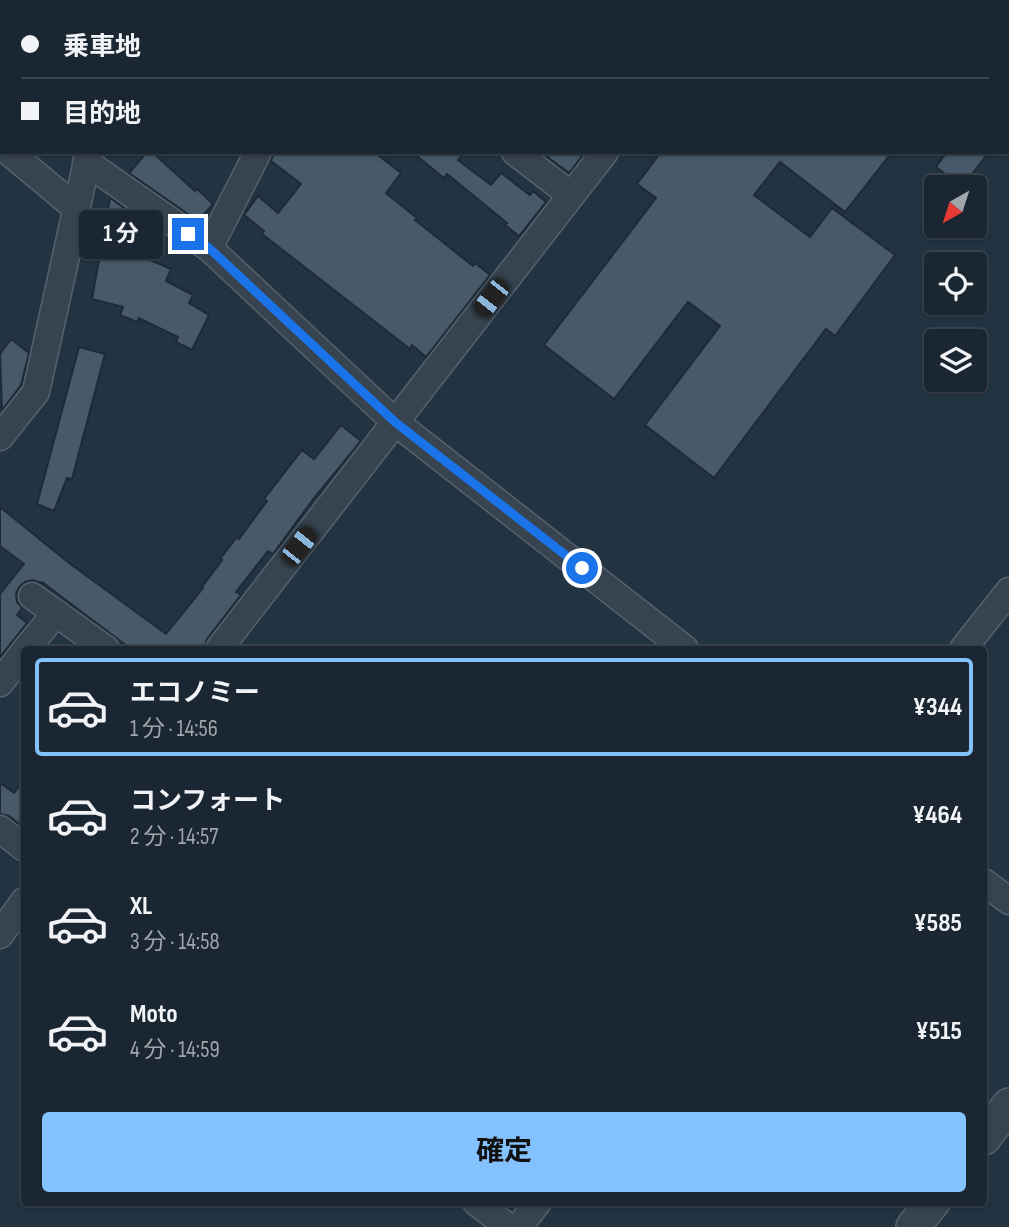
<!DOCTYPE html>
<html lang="ja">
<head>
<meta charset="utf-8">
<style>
  :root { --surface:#1a2631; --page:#232e39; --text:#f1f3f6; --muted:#9fa5ab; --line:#38434d; --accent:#84c1ff }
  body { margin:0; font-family:"Sofia Sans Condensed","Noto Sans JP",sans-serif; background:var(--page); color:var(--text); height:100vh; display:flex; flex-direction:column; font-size:26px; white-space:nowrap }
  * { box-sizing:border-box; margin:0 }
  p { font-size:23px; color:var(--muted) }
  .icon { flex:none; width:38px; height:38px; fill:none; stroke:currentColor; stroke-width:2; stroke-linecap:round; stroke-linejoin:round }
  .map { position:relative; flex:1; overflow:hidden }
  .panel { position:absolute; left:21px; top:646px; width:966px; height:560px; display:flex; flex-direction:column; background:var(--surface); border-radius:7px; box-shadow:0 2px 5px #0004,0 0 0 2px var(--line) }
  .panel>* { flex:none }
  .top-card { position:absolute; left:0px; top:0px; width:1010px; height:154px; box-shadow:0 2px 5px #0004,0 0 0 2px var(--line); display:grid; align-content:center; height:154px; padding:0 21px; background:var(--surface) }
  .needle { width:46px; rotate:219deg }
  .buttons { position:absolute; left:924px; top:175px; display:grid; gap:14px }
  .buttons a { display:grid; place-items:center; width:63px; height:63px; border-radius:7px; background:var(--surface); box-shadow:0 2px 5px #0004,0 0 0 2px var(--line); font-size:35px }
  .end { position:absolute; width:32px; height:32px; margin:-16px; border:9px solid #1a73e8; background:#fff; box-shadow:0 0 0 4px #fff }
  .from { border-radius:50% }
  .bubble { position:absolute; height:49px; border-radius:7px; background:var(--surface); box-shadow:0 2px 5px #0004,0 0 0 2px var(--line); font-size:23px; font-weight:700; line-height:49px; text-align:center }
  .car { position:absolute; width:21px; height:42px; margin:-21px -10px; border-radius:9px; box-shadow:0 0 5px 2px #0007; background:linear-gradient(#222 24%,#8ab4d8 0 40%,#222 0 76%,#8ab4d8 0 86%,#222 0) }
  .top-card b { display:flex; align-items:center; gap:24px; height:66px; font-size:26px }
  .top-card b+b { border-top:2px solid var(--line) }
  .top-card i { width:18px; height:18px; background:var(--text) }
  ul { padding:12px 0 0; list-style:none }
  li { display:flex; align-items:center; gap:21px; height:98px; margin:0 14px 10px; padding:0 7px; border:4px solid transparent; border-radius:7px }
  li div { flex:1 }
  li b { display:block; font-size:26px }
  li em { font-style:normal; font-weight:700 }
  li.current { border-color:var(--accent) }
  li>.icon { width:63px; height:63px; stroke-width:1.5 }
  .button { display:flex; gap:14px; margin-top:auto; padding:14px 21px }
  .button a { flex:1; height:80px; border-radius:7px; background:var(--accent); color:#111; font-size:28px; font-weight:700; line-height:80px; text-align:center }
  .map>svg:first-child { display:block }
  .building { fill:#485a6a; stroke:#1e2b37; stroke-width:2 }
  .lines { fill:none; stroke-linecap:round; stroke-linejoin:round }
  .minor-casing { stroke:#55626e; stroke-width:29 }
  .tertiary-casing { stroke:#55626e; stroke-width:36 }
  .secondary-casing { stroke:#55626e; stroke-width:39 }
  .minor { stroke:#374450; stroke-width:26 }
  .tertiary { stroke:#374450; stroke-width:33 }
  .secondary { stroke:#445464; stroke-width:37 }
  .route { stroke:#1a73e8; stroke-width:9 }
</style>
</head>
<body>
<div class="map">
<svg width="1009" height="1227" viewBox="0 0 1009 1227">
  <rect width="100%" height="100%" fill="#223341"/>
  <!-- building -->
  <path class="building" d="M 147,152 L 152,152 L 195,191 L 197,189 L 213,204 L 198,221 L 129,173 Z
    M 274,152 L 374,152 L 401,173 L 386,193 L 417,218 L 415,220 L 473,266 L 475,263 L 490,275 L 426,357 L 412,345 L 410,349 L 262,234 L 264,231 L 244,215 L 258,196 L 278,213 L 301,184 L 271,161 Z
    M 412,152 L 465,152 L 458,160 L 491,185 L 501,173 L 530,195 L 533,191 L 546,202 L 519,236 L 505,225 L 507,223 L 447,174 L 444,178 Z
    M 541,152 L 585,152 L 569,173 Z
    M 661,152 L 892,152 L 845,212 L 780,162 L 754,195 L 810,237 L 832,208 L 895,255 L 835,336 L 826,329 L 714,478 L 645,425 L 720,326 L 688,302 L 614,399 L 544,345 L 656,198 L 637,184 Z
    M 947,152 L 989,152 L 962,187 L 936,167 Z
    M 110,198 L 137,217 L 129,251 L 171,269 L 166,281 L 193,295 L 189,303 L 209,315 L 192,350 L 176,342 L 178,337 L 139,318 L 137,322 L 120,315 L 123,307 L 92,299 Z
    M 11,339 L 29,353 L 21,385 L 2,410 L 0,354 Z
    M 79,347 L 105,354 L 72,479 L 67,478 L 54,511 L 37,504 Z
    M 341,425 L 361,441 L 314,498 L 273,554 L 268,551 L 236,592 L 241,595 L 207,639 L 204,649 L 131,649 L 42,582 L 41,583 L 33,580 L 25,582 L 19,587 L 16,594 L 17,602 L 22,608 L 17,615 L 27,623 L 0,657 L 0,594 L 24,564 L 0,546 L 0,507 L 69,563 L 166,634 L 203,588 L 202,587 L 222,560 L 220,559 L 237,537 L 239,539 L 267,501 L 264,499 L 302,450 L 314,459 Z
    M 24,780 L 24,824 L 23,827 L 9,816 L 0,814 L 0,783 L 14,793 Z"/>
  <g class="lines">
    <!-- minor casing -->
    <g class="minor-casing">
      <path id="minor" d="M 122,2 L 122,0
        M 330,2 L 331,0
        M 721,2 L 723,0
        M 9,152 L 76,208
        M 515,152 L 571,195
        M 86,162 L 209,248 L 395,422 L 685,649
        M 209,248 L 258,152
        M 0,437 L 36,392 L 89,152
        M 32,596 L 106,649
        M 26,649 L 56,613
        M 219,649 L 605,152
        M 963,649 L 1009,591
        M 0,683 L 24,652
        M 0,829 L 24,848
        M 984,882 L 1009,901
        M 0,935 L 24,901
        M 476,1202 L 508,1227
        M 519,1227 L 538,1202"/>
    </g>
    <!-- tertiary casing -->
    <g class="tertiary-casing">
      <path id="tertiary" d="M 984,1138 L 1009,1105
        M 913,1227 L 933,1202"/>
    </g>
    <!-- secondary casing -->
    <g class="secondary-casing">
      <path id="secondary" d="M 988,0 L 990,2"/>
    </g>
    <!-- minor -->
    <use href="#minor" class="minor"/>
    <!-- tertiary -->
    <use href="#tertiary" class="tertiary"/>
    <!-- secondary -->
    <use href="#secondary" class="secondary"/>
  </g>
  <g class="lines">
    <!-- route -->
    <path class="route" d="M 188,234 L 209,248 L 395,422 L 582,568"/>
  </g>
</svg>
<div class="buttons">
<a><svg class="needle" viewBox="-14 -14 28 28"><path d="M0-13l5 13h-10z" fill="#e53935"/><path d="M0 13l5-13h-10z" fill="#9fa5ab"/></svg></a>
<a><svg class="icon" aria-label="locate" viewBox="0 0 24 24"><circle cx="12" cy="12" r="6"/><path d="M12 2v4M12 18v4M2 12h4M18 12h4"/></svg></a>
<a><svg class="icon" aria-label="layers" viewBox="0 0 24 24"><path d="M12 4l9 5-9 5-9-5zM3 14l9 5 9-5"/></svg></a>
</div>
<i class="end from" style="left:582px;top:568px"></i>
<i class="end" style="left:188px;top:234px"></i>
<div class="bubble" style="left:79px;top:210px;width:84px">1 分</div>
<i class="car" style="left:491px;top:298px;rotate:218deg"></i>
<i class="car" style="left:299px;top:546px;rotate:38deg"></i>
<div class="top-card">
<b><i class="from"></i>乗車地</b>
<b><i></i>目的地</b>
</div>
<section class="panel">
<ul>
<li class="current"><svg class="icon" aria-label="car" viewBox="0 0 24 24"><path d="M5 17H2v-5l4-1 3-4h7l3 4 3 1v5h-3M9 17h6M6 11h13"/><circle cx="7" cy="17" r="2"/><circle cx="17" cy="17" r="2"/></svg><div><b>エコノミー</b><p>1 分 · 14:56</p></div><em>¥344</em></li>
<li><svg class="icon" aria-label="car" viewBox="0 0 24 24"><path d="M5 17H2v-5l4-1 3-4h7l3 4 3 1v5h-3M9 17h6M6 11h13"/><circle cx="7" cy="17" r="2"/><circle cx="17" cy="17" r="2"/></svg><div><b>コンフォート</b><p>2 分 · 14:57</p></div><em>¥464</em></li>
<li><svg class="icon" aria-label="car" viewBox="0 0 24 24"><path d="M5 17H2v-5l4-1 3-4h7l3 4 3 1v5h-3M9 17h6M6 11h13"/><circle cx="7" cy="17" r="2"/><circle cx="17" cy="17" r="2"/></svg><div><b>XL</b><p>3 分 · 14:58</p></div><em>¥585</em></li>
<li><svg class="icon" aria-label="car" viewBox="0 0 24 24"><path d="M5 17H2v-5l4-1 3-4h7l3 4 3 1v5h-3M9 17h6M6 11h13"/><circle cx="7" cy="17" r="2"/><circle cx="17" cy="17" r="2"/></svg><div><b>Moto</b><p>4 分 · 14:59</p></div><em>¥515</em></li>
</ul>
<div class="button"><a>確定</a></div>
</section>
</div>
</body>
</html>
